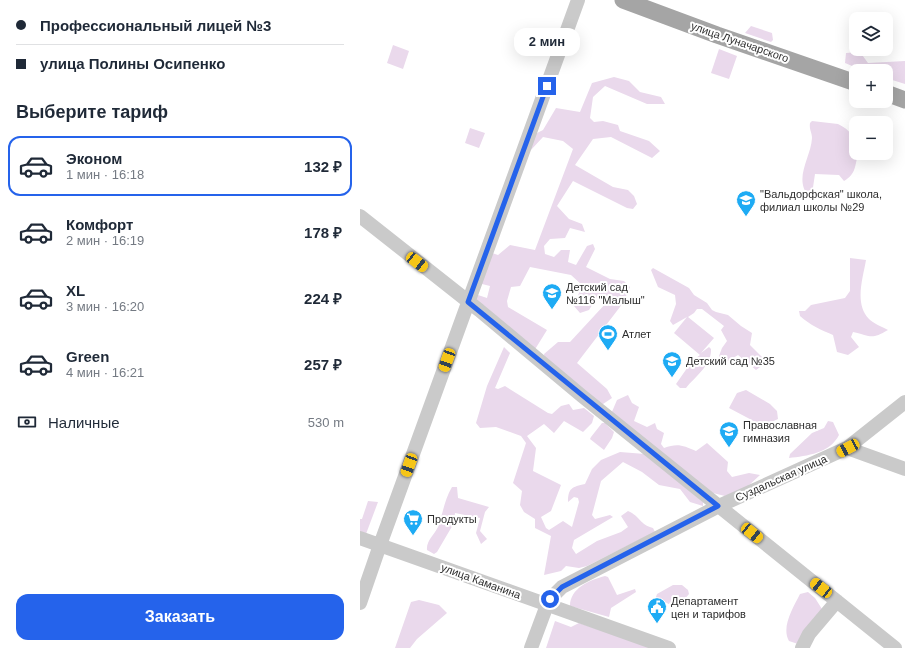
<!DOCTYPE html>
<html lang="ru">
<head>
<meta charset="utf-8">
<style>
  :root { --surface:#fff; --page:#f6f6f7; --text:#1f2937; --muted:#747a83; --line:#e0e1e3; --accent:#2563eb }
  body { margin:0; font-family:Arial,sans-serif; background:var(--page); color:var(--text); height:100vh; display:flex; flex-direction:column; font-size:15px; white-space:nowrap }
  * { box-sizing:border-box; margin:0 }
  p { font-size:13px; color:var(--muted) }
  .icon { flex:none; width:22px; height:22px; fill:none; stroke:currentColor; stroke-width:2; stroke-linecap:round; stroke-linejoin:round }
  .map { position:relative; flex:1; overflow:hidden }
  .sheet { display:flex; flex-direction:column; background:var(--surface); width:360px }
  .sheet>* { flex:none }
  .top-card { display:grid; align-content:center; height:88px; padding:0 16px; background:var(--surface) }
  .tools { position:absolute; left:489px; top:12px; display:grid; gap:8px }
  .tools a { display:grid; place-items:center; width:44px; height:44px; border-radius:8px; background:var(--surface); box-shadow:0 4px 16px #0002; font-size:20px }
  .end { position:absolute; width:18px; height:18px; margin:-9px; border:5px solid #2563eb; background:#fff; box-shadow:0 0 0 2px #fff }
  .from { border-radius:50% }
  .bubble { position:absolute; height:28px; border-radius:12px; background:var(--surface); box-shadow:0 4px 16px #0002; font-size:13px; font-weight:700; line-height:28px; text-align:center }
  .car { position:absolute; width:12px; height:24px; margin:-12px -6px; border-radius:5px; box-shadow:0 0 3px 1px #0007; background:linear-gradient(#f5c518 24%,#345 0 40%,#f5c518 0 76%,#345 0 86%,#f5c518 0) }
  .top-card b { display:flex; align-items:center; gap:14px; height:38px; font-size:15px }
  .top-card b+b { border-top:1px solid var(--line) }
  .top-card i { width:10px; height:10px; background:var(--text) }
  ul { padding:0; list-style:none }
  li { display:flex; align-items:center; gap:12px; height:60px; margin:0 8px 6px; padding:0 8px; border:2px solid transparent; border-radius:12px }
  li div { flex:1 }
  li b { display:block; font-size:15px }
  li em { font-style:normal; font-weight:700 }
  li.on { border-color:var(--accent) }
  li>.icon { width:36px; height:36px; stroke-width:1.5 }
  h2 { padding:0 16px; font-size:18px; line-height:48px }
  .pay { display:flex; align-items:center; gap:10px; height:44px; padding:0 16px; font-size:15px }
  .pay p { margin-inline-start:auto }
  .action { display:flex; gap:8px; margin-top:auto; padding:8px 16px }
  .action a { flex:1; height:46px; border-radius:12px; background:var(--accent); color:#fff; font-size:16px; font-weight:700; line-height:46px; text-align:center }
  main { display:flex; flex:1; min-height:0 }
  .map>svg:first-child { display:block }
  .green { fill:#ead9ec }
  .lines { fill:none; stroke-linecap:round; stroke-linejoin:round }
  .minor { stroke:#cacaca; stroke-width:14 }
  .major { stroke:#a5a5a5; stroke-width:17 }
  .route { stroke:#2563eb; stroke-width:5 }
  .labels { text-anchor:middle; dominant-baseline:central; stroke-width:4; stroke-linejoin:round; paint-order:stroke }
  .street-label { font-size:11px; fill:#2d2d2d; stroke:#fff }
  .poi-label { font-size:11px; fill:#2d2d2d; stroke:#fff; text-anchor:start }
</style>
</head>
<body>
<main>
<section class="sheet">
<div class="top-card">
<b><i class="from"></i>Профессиональный лицей №3</b>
<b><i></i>улица Полины Осипенко</b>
</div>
<h2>Выберите тариф</h2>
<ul>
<li class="on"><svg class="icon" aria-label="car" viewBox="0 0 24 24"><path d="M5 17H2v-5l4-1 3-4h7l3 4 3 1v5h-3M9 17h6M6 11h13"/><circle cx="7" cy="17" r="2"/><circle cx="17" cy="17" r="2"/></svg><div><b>Эконом</b><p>1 мин · 16:18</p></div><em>132 ₽</em></li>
<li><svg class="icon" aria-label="car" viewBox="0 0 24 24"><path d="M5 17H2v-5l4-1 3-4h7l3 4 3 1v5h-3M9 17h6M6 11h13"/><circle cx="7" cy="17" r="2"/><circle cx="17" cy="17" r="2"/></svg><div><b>Комфорт</b><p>2 мин · 16:19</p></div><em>178 ₽</em></li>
<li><svg class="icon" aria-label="car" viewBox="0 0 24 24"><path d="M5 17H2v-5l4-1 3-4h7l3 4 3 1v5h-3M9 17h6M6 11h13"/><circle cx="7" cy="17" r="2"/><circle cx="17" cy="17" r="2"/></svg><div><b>XL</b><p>3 мин · 16:20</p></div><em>224 ₽</em></li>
<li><svg class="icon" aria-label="car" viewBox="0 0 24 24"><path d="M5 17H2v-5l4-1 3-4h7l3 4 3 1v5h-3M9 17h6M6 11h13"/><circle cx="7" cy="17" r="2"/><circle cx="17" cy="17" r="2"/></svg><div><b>Green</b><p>4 мин · 16:21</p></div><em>257 ₽</em></li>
</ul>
<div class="pay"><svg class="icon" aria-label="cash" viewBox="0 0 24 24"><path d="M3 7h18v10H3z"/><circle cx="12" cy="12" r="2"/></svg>Наличные<p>530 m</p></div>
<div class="action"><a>Заказать</a></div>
</section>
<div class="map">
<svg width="545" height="648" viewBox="0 0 545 648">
  <rect width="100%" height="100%" fill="#fff"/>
  <!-- green -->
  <path class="green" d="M 391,26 L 412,33 L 413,40 L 411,42 L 385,33 Z
    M 33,45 L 49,51 L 43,69 L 27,63 Z
    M 359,49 L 377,56 L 369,79 L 351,73 Z
    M 500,52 L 508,63 L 545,61 L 545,84 L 526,78 L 526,71 L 504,71 L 485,63 L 486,53 Z
    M 254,77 L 269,81 L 280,92 L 301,97 L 305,104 L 287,104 L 245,86 L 233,97 L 230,118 L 234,122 L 243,121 L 258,125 L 260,131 L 289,141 L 300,151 L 292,158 L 251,137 L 233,139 L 215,165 L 253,187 L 268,190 L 274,196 L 277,204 L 273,209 L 267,208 L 213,181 L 197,206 L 209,219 L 222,224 L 225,232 L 210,228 L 205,238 L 190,239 L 184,246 L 185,254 L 194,257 L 201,250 L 210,250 L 208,262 L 216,265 L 227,246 L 233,244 L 235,249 L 226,267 L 250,279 L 264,281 L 270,287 L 263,303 L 217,363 L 247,389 L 252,398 L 240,406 L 185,360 L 184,354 L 198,342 L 210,342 L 247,302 L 245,294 L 239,294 L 229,310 L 220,313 L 214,306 L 222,285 L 211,275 L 170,267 L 160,286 L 151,287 L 147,301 L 148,307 L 187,330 L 174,351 L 115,299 L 118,295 L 127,298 L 130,286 L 118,283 L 132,253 L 138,255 L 150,245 L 175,250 L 213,149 L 203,141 L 183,137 L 170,151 L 173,135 L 183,130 L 196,108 L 220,112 L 232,83 Z
    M 452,121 L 478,124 C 491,130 496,139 496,153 L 498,153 C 495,166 496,174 484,181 L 479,175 L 455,174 L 452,194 L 449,197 C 433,178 451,158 452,138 C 452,132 449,130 450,123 Z
    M 110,128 L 125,133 L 119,148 L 105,143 Z
    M 490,258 L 506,260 C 503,278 494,304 509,319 C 513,323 522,327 528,330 C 511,340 511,336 493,332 L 491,337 L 499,347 L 488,355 L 477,352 L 473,335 C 461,330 450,325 440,316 L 439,311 L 445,311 L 451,305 L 485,298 L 490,291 Z
    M 293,268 L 329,288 L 334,295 L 347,303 L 352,310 L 356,312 L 368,315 L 381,326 L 392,333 L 390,345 L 402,357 L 404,361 L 403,365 L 396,370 L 378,355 L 365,363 L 359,356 L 362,348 L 367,341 L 361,330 L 364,326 L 342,309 L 337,309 L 334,313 L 328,317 L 354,338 L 341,353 L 349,347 L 351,349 C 352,365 335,377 326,388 L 320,388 L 316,384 L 332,361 L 340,355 L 314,333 L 327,317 L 313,325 L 310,321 L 316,304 L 315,295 L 298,287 L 291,270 Z
    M 144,347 L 150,353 L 135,388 L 138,389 L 145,386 L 188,413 L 192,414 L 201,406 L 209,404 L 213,410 L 224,408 L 234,416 L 232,423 L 223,432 L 204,421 L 194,433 L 184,424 L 167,436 L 176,448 L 173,471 L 201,485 L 191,511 L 181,517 L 186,528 L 189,530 L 203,521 L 212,527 L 219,502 L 218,498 L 214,497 L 208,502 C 208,488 212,487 225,484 L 232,469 L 241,460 L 260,452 L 285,454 L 343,502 L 343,506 L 330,502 L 320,489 L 299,485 L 282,472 L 263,462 L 241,481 L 232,515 L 235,519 L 250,515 L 253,517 L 214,540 L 212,548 L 216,554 L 237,541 L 261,532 L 268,527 L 261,516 L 268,511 C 280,516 280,525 293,528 L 295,532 L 227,566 L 219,568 L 206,566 L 201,571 L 184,575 L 191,536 L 175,528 L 175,519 L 164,512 L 160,505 L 162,491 L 153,483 L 166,443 L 161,436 L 136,427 L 120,428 L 116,423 L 127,386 Z
    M 386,390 L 410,404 L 417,411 L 418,419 L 403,426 L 369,408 L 377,393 Z
    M 268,395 L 272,403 L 279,407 L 274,421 L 287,427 L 295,423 L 297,429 L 304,433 L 301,444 L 304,448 C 317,443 323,445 336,451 L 347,443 L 368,462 L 367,471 L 372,477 L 389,473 L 400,475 L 387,487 L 365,496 L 353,493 L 328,475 L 251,414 L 257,400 Z
    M 468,421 L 473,422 L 479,435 C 470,453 447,456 429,458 L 430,454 L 452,433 L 464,428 Z
    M 242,423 L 245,423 L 254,432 L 252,438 L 244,450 L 230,439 L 231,437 Z
    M 92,487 L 97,487 L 98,498 L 129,507 L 125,512 L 120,531 L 127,539 L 121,544 L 116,533 L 120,518 L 95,513 L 94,523 L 77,552 L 74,554 L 67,550 C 66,541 74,535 78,527 C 83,514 84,500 92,487 Z
    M 8,501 L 18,502 L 6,534 L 0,533 L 0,519 L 2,519 Z
    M 245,576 L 248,577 L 257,595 L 275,589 L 276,592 L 251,608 L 249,617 L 210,606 C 210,588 230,580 245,576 Z
    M 313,585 L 322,585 L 328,590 L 329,594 L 318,607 L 314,607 L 296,597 L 297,594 Z
    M 448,592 L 455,598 L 462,609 L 438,644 L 429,641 C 421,627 433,608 440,594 Z
    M 59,600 L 79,605 L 87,613 L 57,639 L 50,648 L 35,648 L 51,602 Z
    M 195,621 L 211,627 L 219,623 L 293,648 L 186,648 Z"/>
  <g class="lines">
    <!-- minor -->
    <path class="minor" d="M 0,216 L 119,310 L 222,396 L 535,648
      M 487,448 L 545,469
      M 0,538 L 309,648
      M 0,603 L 20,545 L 218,0
      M 171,648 L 187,605 L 190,599 L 202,587 L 359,506 L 487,448 L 545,402
      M 442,648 L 449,634 L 477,601"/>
    <!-- major -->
    <path class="major" d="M 263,0 L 357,35 L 496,83
      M 526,93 L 545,100"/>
  </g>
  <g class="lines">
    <!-- route -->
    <path class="route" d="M 187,86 L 108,302 L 358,506 L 202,587 L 190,599"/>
  </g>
  <!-- icons -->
  <defs>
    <g id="school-pin" transform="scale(1)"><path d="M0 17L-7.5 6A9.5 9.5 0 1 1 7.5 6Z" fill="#1eabf4" stroke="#fff"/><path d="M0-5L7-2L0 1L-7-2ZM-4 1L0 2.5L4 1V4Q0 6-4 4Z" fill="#fff"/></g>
    <g id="stadium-pin" transform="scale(1)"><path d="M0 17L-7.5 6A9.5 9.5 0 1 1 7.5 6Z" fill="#1eabf4" stroke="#fff"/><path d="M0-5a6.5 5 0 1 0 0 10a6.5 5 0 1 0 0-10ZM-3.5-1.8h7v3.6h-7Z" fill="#fff"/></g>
    <g id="university-pin" transform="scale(1)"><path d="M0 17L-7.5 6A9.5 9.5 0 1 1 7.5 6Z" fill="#1eabf4" stroke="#fff"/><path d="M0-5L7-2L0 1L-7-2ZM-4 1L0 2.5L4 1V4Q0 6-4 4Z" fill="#fff"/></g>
    <g id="supermarket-pin" transform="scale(1)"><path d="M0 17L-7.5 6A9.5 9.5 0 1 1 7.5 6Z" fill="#1eabf4" stroke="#fff"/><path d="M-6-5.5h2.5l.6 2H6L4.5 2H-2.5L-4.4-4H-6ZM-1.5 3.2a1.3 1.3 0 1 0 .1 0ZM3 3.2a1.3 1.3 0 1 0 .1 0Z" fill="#fff"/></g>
    <g id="civic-pin" transform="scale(1)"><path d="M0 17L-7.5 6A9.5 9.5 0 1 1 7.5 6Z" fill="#1eabf4" stroke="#fff"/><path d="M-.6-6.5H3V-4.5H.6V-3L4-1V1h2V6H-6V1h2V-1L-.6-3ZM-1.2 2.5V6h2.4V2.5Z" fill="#fff"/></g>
  </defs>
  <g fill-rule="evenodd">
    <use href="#school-pin" x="386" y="200"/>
    <use href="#school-pin" x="192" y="293"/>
    <use href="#stadium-pin" x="248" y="334"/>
    <use href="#school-pin" x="312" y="361"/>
    <use href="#university-pin" x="369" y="431"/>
    <use href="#supermarket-pin" x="53" y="519"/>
    <use href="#civic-pin" x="297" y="607"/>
  </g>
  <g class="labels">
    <!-- street labels -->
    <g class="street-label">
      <text transform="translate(380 42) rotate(19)">улица Луначарского</text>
      <text transform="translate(421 478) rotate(-24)">Суздальская улица</text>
      <text transform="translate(121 581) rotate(20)">улица Каманина</text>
    </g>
    <!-- poi labels -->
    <g class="poi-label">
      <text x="400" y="194">"Вальдорфская" школа,<tspan x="400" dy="13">филиал школы №29</tspan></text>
      <text x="206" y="287">Детский сад<tspan x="206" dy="13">№116 "Малыш"</tspan></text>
      <text x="262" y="334">Атлет</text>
      <text x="326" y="361">Детский сад №35</text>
      <text x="383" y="425">Православная<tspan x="383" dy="13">гимназия</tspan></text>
      <text x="67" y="519">Продукты</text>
      <text x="311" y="601">Департамент<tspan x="311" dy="13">цен и тарифов</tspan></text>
    </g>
  </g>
</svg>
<div class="tools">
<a><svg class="icon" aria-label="layers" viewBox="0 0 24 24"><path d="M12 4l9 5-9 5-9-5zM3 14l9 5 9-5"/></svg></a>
<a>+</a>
<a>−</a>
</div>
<i class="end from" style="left:190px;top:599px"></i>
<i class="end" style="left:187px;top:86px"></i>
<div class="bubble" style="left:154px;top:28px;width:66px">2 мин</div>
<i class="car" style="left:57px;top:262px;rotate:128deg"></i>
<i class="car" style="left:87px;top:360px;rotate:200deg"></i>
<i class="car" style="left:488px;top:448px;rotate:242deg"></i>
<i class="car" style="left:49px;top:465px;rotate:200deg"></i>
<i class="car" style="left:392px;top:533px;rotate:129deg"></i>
<i class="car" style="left:461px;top:588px;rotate:308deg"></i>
</div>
</main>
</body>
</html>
